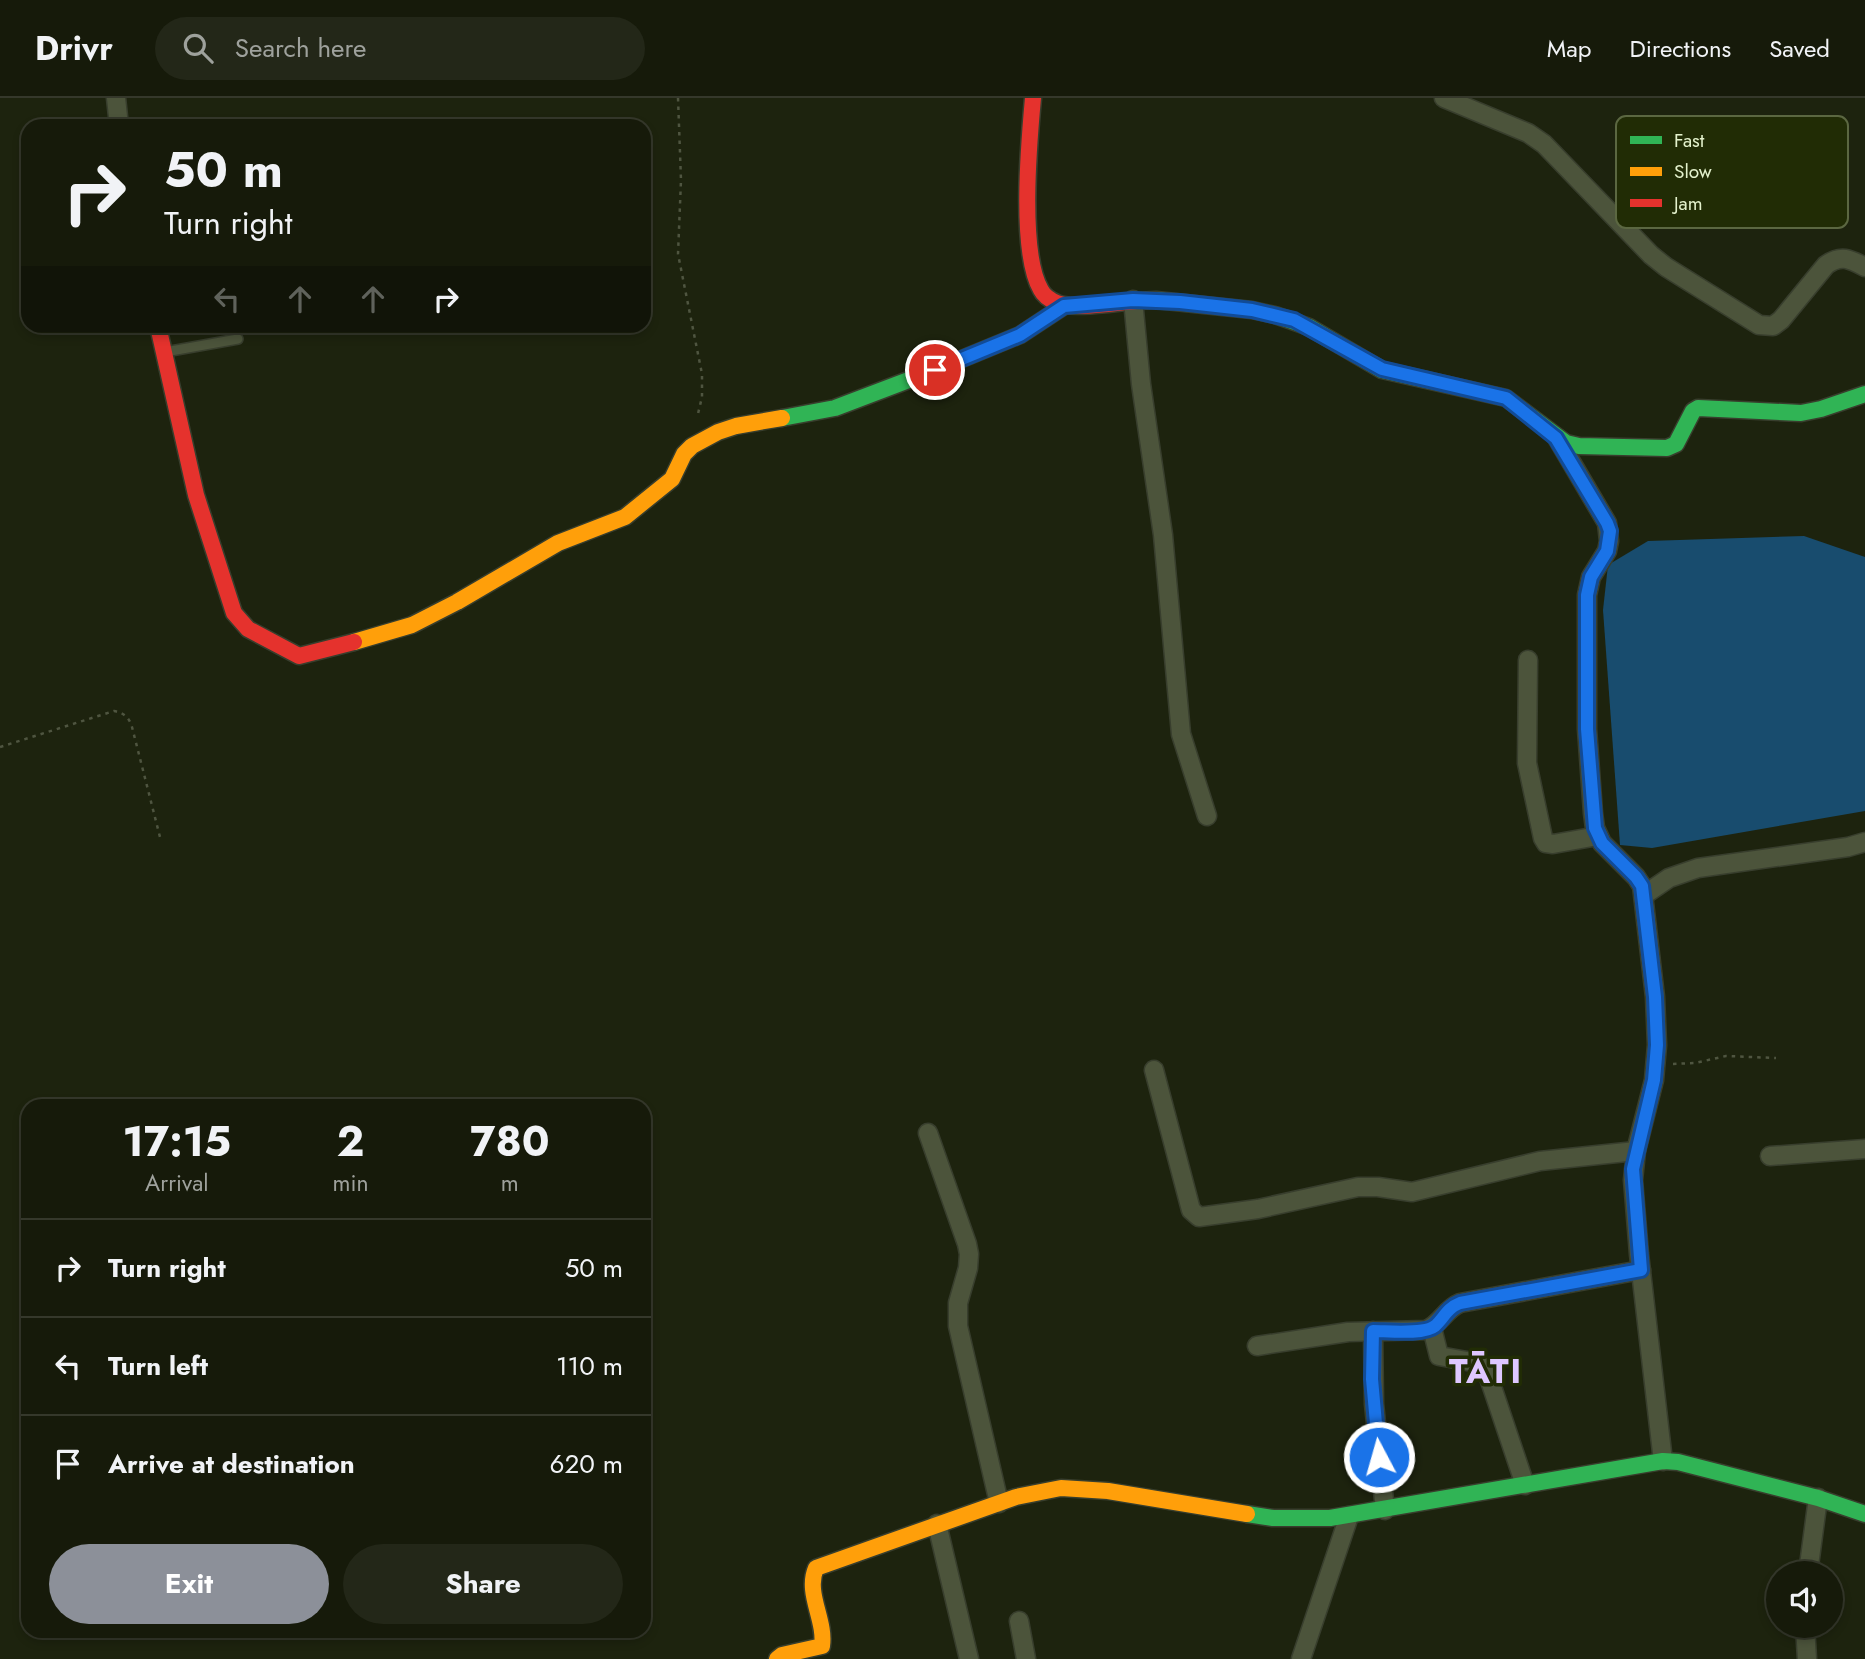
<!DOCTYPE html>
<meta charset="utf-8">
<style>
:root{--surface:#161a0a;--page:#232718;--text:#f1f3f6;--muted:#9ea19c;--line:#35382b;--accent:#8c9099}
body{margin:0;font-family:Jost,sans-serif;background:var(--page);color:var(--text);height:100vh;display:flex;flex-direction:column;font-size:26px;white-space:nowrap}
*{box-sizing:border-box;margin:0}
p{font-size:23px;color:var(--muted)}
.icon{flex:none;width:38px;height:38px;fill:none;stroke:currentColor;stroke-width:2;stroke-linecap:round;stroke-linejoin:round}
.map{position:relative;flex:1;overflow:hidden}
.side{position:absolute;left:21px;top:1001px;width:630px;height:539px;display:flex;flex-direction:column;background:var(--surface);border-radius:21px;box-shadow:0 4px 10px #0003,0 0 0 2px var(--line)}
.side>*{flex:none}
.guide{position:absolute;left:21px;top:21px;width:630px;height:214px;border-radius:21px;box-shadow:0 4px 10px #0003,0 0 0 2px var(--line);background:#161a0a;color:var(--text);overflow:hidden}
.tools{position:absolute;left:1766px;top:1463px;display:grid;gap:14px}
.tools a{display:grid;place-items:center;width:77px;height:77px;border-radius:50%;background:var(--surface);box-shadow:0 4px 10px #0003,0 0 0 2px var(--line);font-size:35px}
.pin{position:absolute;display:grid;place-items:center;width:60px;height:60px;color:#fff;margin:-30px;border:4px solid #fff;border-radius:50%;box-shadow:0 2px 7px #0007}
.me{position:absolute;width:77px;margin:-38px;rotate:354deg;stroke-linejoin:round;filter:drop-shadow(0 0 5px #0008)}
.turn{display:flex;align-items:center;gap:24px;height:147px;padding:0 28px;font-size:32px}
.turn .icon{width:91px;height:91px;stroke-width:2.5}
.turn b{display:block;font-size:49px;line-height:60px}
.lanes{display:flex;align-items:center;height:66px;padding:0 28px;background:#0003;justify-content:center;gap:35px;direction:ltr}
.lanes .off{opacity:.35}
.eta{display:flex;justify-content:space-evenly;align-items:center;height:119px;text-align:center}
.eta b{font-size:42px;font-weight:700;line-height:49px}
.action{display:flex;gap:14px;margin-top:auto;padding:14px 28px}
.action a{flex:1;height:80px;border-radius:42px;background:var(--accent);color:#fff;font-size:28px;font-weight:700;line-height:80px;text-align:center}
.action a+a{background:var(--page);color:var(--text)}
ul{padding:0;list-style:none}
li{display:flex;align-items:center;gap:21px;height:98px;padding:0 28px;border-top:2px solid var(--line)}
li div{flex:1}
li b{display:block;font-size:26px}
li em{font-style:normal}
header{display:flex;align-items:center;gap:42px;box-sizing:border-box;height:98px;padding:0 35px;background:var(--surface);border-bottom:2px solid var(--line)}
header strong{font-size:33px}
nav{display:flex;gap:38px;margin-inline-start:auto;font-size:24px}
.search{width:490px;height:63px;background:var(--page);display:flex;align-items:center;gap:18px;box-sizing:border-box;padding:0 24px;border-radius:38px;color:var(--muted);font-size:26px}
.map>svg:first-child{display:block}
.water{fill:#184c6e}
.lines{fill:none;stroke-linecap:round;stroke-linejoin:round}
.lane-casing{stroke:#383e2d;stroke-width:12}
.street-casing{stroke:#383e2d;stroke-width:21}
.fast-casing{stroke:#383e2d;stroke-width:19}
.slow-casing{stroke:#383e2d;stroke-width:19}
.jam-casing{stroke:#383e2d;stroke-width:19}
.path{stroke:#4f5540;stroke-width:2.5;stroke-dasharray:3.5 5;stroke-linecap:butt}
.lane{stroke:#4c543b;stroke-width:9}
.street{stroke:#4c543b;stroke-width:18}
.fast{stroke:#30b455;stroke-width:16}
.slow{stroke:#ff9f0a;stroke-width:16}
.jam{stroke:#e5322d;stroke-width:16}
.route-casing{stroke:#114b97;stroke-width:18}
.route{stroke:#1a73e8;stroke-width:12}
.labels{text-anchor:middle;stroke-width:7;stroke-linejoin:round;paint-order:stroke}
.district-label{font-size:33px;font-weight:bold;letter-spacing:2px;fill:#dec7ff;stroke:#212c05}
.key{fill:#212c05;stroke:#5b6741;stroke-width:2}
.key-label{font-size:19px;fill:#e3f1cc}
</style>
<header>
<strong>Drivr</strong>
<div class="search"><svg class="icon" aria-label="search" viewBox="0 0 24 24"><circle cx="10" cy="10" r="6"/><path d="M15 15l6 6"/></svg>Search here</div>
<nav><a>Map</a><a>Directions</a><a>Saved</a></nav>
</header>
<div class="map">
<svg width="1865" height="1561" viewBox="0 0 1865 1561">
<rect width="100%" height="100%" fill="#1d230e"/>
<!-- water -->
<path class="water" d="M1804,438L1865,459V713L1652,750L1620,747L1603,512L1608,467L1648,443Z"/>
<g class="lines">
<defs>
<path id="lane" d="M165,254L238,241"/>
<g id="street">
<path d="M116,0L119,28"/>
<path d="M1444,0L1528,35L1544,46L1651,157L1666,169L1759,227L1773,228L1781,222L1826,167C1841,156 1850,161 1865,169"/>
<path d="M1133,202L1141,286L1163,437L1181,636L1207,718"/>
<path d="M1557,340L1607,425L1609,443L1607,453L1591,479L1587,497V631L1593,715L1595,730L1602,745L1636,779L1642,788L1655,899L1657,947L1654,982L1636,1053L1633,1082L1639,1156L1663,1363"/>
<path d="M1528,562L1527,665L1543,740L1546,745L1553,746L1598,738"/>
<path d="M1644,797L1669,780L1698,770L1848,749L1865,744"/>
<path d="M1154,972L1191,1112L1199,1119L1258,1111L1358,1089H1378L1412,1094L1540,1063L1636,1053"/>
<path d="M928,1035L967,1146L969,1156L968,1170L958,1205V1228L999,1405"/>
<path d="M1770,1058L1865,1051"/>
<path d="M1432,1230L1439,1258L1478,1265L1486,1271L1525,1387"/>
<path d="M1373,1233L1374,1306L1385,1412"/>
<path d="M1257,1248L1348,1234L1426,1232C1441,1226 1445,1211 1460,1205L1641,1172"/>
<path d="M937,1426L969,1561"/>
<path d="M1808,1475L1818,1400"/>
<path d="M1019,1523L1026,1561"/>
<path d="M1805,1528L1807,1561"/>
<path d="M1301,1561L1349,1418"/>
</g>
<g id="fast">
<path d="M1137,203L1156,202L1252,212L1275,217L1309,229L1382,272L1506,300L1566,345L1579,348L1667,350L1676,346L1693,313L1698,310L1801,315L1821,311L1865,296"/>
<path d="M782,320L835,310L935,272L1020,237L1064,208"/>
<path d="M1247,1416L1273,1420H1330L1663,1363L1678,1364L1818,1400L1865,1416"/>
</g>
<g id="slow">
<path d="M354,544L412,527L457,504L558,445L625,419L672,381L684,356L692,348L718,334L736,328L782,320"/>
<path d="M777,1561L782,1557L822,1548C826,1522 805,1495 816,1470L1016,1399L1061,1390L1108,1393L1247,1416"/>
</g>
<g id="jam">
<path d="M1033,0C1029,44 1019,155 1041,192C1044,198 1050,202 1057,205C1071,212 1119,204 1137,203"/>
<path d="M158,228L196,397L234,515L248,531L299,558L354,544"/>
</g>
</defs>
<!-- lane casing -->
<use href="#lane" class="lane-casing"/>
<!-- street casing -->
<use href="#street" class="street-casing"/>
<!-- fast casing -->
<use href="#fast" class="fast-casing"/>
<!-- slow casing -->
<use href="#slow" class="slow-casing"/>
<!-- jam casing -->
<use href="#jam" class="jam-casing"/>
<!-- path -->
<g class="path">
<path d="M678,0L681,82L678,156L702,276V299L697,320"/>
<path d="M0,649L114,613C124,615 129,619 132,629L161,743"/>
<path d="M1673,966L1695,965L1726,958L1776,960"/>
</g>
<!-- lane -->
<use href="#lane" class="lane"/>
<!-- street -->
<use href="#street" class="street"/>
<!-- fast -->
<use href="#fast" class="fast"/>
<!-- slow -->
<use href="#slow" class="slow"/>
<!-- jam -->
<use href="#jam" class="jam"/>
</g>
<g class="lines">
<defs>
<path id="route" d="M935,272L1020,237L1064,208L1133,202L1180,204L1252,212L1294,222L1382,271L1506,300L1556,340L1607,425L1610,433L1607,453L1591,479L1587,497V631L1595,730L1602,745L1636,779L1642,788L1655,899L1657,947L1654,982L1633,1071L1641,1172L1460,1205C1447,1210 1444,1220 1435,1228C1424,1237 1387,1233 1373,1233L1372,1281L1379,1359"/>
</defs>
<!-- route casing -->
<use href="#route" class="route-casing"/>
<!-- route -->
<use href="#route" class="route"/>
</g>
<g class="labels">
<!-- district labels -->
<g class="district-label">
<text x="1486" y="1285">TĀTI</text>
</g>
</g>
<!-- legend -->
<rect x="1616" y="18" width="232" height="112" rx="10" class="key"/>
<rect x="1630" y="38" width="32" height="8" fill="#30b455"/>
<rect x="1630" y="69" width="32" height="9" fill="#ff9f0a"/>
<rect x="1630" y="101" width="32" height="8" fill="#e5322d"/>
<g class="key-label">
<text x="1674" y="49">Fast</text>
<text x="1674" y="80">Slow</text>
<text x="1674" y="112">Jam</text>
</g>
</svg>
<div class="tools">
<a><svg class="icon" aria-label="sound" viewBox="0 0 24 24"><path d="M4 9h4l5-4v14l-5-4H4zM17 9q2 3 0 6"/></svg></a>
</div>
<div class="pin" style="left:935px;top:272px;background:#d93025"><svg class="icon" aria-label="arrive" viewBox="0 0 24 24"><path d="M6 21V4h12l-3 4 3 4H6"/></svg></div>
<svg class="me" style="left:1379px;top:1359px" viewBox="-20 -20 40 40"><circle r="17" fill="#1a73e8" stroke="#fff" stroke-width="3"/><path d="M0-11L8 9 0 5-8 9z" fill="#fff"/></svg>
<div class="guide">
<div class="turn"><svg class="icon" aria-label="right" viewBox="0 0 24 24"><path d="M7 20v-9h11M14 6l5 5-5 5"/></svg><div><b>50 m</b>Turn right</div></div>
<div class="lanes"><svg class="icon off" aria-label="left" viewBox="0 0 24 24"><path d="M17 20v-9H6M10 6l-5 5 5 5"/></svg><svg class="icon off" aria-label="ahead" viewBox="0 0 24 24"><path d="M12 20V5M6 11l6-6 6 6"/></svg><svg class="icon off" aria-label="ahead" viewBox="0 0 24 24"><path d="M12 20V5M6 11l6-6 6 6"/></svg><svg class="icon" aria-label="right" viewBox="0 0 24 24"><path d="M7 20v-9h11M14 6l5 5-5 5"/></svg></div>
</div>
<section class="side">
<div class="eta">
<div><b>17:15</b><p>Arrival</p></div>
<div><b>2</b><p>min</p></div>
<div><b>780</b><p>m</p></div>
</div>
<ul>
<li><svg class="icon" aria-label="right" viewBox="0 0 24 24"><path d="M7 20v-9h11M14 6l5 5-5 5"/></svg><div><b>Turn right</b></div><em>50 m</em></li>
<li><svg class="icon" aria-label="left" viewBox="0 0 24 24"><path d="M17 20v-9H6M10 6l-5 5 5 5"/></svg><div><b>Turn left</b></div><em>110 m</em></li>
<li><svg class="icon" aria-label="arrive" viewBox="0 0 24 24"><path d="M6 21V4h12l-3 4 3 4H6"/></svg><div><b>Arrive at destination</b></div><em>620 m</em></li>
</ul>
<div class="action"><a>Exit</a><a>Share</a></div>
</section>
</div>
